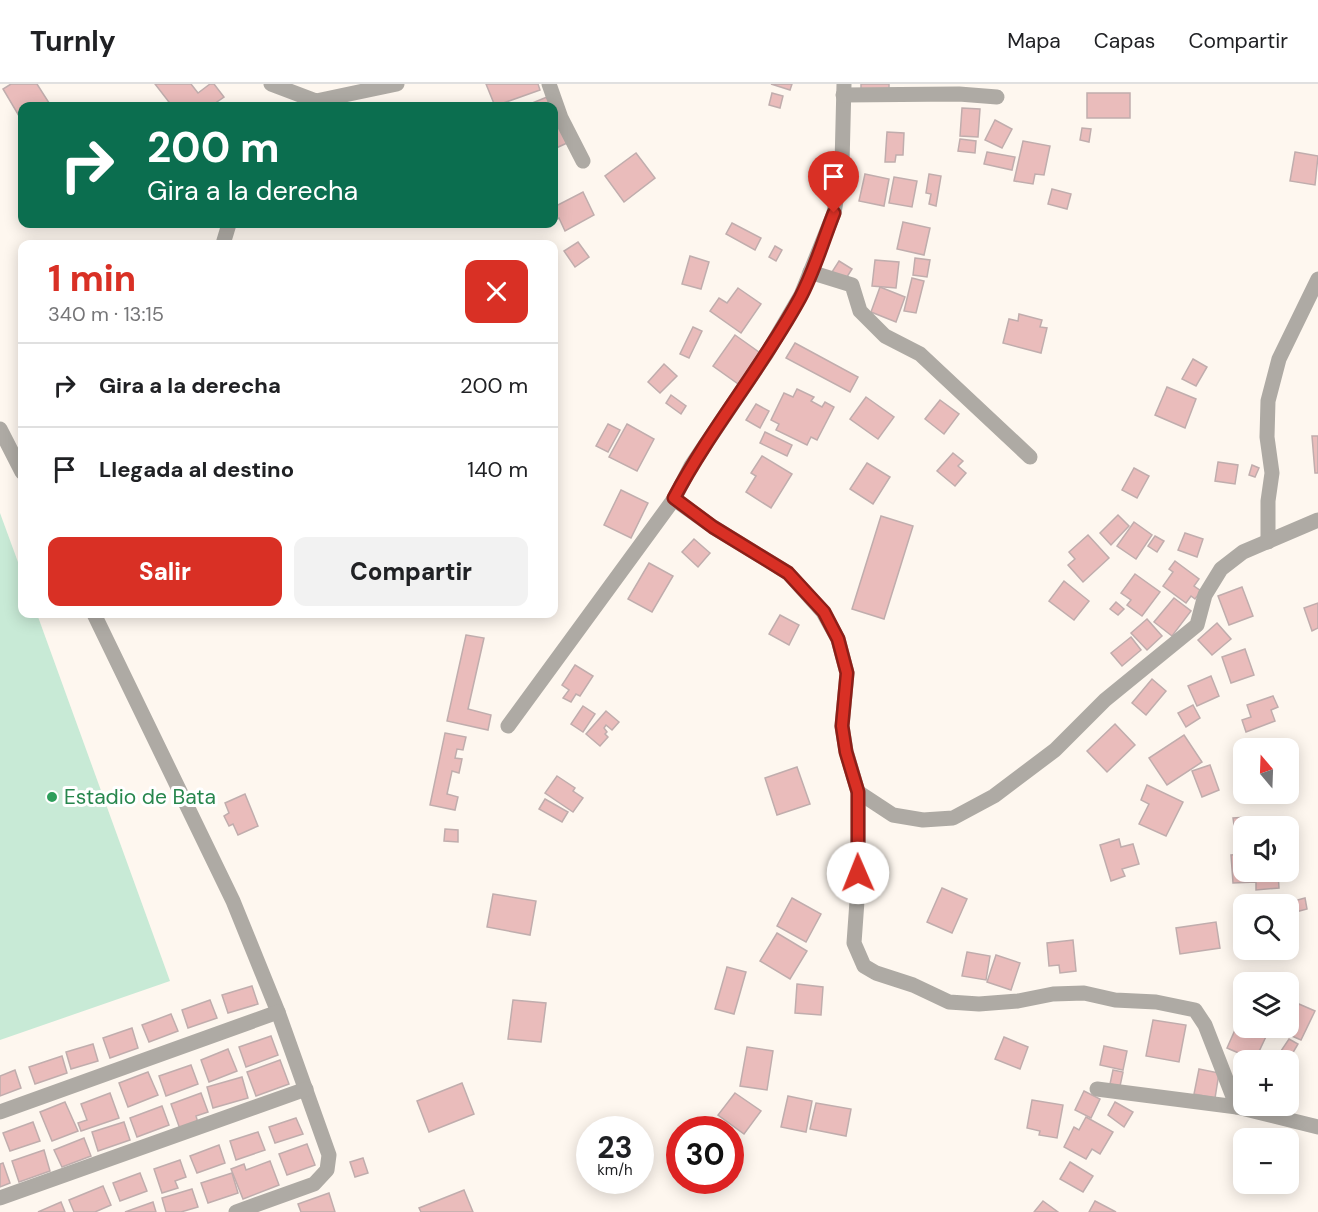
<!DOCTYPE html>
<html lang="es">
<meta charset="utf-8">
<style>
:root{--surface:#fff;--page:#f2f2f2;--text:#202124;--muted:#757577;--line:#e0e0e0;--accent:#d93025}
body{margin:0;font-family:"DM Sans",sans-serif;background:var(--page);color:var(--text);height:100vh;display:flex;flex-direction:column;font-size:22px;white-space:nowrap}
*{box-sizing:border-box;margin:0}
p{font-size:20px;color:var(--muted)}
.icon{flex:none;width:33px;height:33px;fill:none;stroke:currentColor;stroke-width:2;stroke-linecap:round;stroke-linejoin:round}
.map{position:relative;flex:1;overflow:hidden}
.details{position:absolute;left:18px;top:156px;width:540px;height:378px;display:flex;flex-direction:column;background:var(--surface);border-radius:12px;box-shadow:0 3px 15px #0003}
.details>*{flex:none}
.top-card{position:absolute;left:18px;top:18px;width:540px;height:126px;border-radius:12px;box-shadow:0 3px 15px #0003;background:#0b6e4f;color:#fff;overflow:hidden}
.needle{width:39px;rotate:341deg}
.tools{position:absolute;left:1233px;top:654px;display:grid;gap:12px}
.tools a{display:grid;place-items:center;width:66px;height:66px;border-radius:12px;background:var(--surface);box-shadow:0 3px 15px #0003;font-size:30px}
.speed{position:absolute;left:576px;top:1032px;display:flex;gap:12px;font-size:30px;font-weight:700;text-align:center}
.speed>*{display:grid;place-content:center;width:78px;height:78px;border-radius:50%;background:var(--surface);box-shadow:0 3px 15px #0003;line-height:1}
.speed small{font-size:15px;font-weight:400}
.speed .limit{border:9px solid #d22;background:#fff;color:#111}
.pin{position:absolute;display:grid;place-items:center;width:51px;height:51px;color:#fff;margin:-62px -26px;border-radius:50% 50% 50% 0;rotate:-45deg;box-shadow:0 0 6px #0007}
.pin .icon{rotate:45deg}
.me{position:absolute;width:66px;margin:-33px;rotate:359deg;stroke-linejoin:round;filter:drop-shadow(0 0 4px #0008)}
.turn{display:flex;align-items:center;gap:21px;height:126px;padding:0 30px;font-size:27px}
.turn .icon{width:78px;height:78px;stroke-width:2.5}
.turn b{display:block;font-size:42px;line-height:51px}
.round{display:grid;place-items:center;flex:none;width:63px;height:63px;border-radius:12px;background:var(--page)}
.summary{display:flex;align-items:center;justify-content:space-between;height:102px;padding:0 30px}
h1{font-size:36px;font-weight:800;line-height:45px;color:var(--accent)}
.cta{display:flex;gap:12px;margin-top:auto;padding:12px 30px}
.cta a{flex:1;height:69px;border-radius:12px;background:var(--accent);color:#fff;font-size:24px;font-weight:800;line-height:69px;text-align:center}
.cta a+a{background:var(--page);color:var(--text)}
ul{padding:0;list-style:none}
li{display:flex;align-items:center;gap:18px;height:84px;padding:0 30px;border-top:2px solid var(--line)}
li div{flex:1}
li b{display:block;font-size:22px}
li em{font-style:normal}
header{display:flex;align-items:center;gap:36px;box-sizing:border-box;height:84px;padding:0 30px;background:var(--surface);border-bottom:2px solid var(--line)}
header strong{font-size:28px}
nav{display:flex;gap:33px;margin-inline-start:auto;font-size:21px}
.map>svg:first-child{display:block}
.green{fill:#c8ead6}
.building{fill:#eabcbb;stroke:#c0adad;stroke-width:1.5}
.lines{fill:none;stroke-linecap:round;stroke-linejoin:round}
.minor{stroke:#aeaaa4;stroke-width:15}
.route-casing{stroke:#8d1f18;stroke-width:15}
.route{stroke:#d93025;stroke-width:10}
.leisure-dot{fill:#2e9e5b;stroke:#fff;stroke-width:2}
.labels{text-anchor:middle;stroke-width:6;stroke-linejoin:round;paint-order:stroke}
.leisure-label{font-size:21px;fill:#27864d;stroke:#fff;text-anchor:start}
</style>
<header>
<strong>Turnly</strong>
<nav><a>Mapa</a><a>Capas</a><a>Compartir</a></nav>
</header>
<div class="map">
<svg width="1318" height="1128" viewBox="0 0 1318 1128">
<rect width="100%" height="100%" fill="#fef7ef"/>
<!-- green -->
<path class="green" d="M0,429L22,489V530H37L170,897L0,956Z"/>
<!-- building -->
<g class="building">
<path d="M11,0H37L51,22H22V37L3,5Z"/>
<path d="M155,0H191L198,9L210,0H214L224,13L211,22H162L169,18Z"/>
<path d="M486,0H538L540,6L495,22Z"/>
<path d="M771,0H792L790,6Z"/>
<path d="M861,0H889V5L861,6Z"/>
<path d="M772,9L783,12L780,24L769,21Z"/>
<rect x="1087" y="9" width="43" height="25"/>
<path d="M547,13L551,22H525Z"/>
<path d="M962,24L980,25L978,53L960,52Z"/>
<path d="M995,36L1012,45L1002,64L985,56Z"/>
<path d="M560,42L567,59L554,65V44Z"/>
<path d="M1082,44L1091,45L1089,58L1080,56Z"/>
<path d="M887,48L904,49L903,71H896L895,78H885Z"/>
<path d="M960,55L976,57L975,69L958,67Z"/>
<path d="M1023,57L1050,62L1044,91L1035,90L1033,100L1014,97Z"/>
<path d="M987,68L1015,73L1012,86L984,80Z"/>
<path d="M1295,68L1318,72L1315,101L1290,97Z"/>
<path d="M636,69L655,94L624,118L605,92Z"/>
<path d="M865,90L889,95L884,122L859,117Z"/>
<path d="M929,90L941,92L936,122L929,120L931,110L926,109Z"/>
<path d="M894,93L917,97L912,123L889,119Z"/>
<path d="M1052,105L1071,110L1067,125L1048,120Z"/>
<path d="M583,108L594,131L565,147L559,134L554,137V123Z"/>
<path d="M903,138L930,144L924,171L897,165Z"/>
<path d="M732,139L761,154L755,166L726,150Z"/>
<path d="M578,158L589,173L575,183L564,167Z"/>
<path d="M775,162L782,166L776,177L769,173Z"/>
<path d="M690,172L709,178L701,205L682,200Z"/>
<path d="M915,174L930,176L927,193L913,191Z"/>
<path d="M875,176L899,178L896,204L872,202Z"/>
<path d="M839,177L852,185L845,196L832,188Z"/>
<path d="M912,194L924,197L916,229L904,227Z"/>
<path d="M880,203L905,213L896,238L871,228Z"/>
<path d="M738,204L761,220L741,249L710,227L719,214L727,219Z"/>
<path d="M1019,230L1042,236L1040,243L1047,244L1041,269L1003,259L1009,235L1018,237Z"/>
<path d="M693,243L702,247L689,274L680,270Z"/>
<path d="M735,251L763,271L741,302L713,282Z"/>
<path d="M795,259L858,293L850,308L786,274Z"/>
<path d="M1193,275L1207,283L1196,302L1182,295Z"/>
<path d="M664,280L677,292L660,309L648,298Z"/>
<path d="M1167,303L1196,315L1185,344L1155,331Z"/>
<path d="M797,305L814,313L811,317L822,323L825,318L834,323L817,356L811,353L807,361L776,346L779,340L771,336L784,309L793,313Z"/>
<path d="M671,311L686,322L681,330L666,319Z"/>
<path d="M866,313L894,333L878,355L850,335Z"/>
<path d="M940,316L959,330L944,350L925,335Z"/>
<path d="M756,320L769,327L760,344L746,336Z"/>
<path d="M608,340L620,346L608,368L596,362Z"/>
<path d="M627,340L654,355L637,387L609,373Z"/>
<path d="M765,348L792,361L787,372L760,359Z"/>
<path d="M1312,352H1318V389H1315Z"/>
<path d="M953,369L963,377L958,382L966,389L955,402L937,387Z"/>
<path d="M762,372L792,390L771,424L746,408L756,392L751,389Z"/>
<path d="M1218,378L1238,381L1235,400L1215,397Z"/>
<path d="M867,379L890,393L873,420L850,405Z"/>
<path d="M1252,381L1259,384L1255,393L1249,391Z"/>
<path d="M1134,384L1149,392L1137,414L1122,406Z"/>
<path d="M621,406L648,419L631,454L604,441Z"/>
<path d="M1118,431L1129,442L1111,461L1100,449Z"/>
<path d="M881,432L913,442L884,535L852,525Z"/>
<path d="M1134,438L1152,451L1136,475L1117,462Z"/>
<path d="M1185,449L1203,455L1197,473L1178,466Z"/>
<path d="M1088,451L1109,474L1083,498L1068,481L1075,475L1069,468Z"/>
<path d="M1155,452L1164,457L1157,468L1148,462Z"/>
<path d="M694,455L710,469L698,483L682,468Z"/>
<path d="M1175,477L1199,495L1194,502L1201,507L1195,515L1191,512L1186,519L1163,502L1173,488L1169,485Z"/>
<path d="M649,479L673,492L652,528L628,515Z"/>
<path d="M1135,490L1160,508L1142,532L1127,521L1131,516L1121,509Z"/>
<path d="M1064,497L1089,517L1074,536L1049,517Z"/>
<path d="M1242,503L1253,532L1229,541L1218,512Z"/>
<path d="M1174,514L1191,527L1172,552L1154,538Z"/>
<path d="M1116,518L1124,525L1118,531L1110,525Z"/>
<path d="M1318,519V544L1312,547L1304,524Z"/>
<path d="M780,531L799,541L789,561L769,550Z"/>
<path d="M1147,535L1162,552L1147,566L1131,549Z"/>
<path d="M1217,539L1231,555L1212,571L1198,556Z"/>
<path d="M466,551L484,554L468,625L491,631L488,646L447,637Z"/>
<path d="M1131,553L1141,566L1122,582L1111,569Z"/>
<path d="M1245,565L1254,591L1231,599L1222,573Z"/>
<path d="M575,581L593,592L580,612L576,610L571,618L563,614L569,606L562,601Z"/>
<path d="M1211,592L1219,612L1197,622L1188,602Z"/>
<path d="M1152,595L1166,607L1146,631L1132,619Z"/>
<path d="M1273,612L1278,623L1271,626L1275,637L1246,648L1242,636L1251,633L1247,621Z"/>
<path d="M1193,621L1200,634L1186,643L1178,629Z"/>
<path d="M583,622L595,630L583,648L571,640Z"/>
<path d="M606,627L619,638L612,646L606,641L604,644L607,648L605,650L608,653L600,662L586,650Z"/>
<path d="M1115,640L1135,661L1107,688L1087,667Z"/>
<path d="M445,649L466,653L463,666L457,665L455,674L462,675L459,689L452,687L447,710L458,713L455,726L430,721Z"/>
<path d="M1184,651L1202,678L1167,701L1149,674Z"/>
<path d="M1210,681L1219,706L1202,713L1192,687Z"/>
<path d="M797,683L810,720L777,731L765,694Z"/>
<path d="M557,692L575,704L573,707L583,714L573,728L545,709Z"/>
<path d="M1147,701L1183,718L1166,752L1139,740L1149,720L1141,716Z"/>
<path d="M245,710L258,742L238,751L233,740L229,742L224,732L229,729L225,719Z"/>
<path d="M545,715L568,728L562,738L539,725Z"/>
<path d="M1249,733L1250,742H1244V748L1235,749L1233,734Z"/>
<path d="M445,745L458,746V758L444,757Z"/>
<path d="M1119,755L1121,763L1133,760L1139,780L1122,785L1125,792L1111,797L1100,761Z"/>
<path d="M1244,770V788H1278L1279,804L1256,806V798L1233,799L1231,771Z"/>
<path d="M942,804L967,815L952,849L927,838Z"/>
<path d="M493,810L536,817L530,851L487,843Z"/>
<path d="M792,814L821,830L806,858L777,842Z"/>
<path d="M1305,814L1307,825L1292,829L1290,818Z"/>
<rect x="1288" y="836" width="3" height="26"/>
<path d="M1216,838L1220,864L1180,870L1176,844Z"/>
<path d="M777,849L807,867L790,895L760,877Z"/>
<path d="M1073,856L1076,887L1060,889L1059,881L1049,882L1047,859Z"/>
<path d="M967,868L990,872L986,896L962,892Z"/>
<path d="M996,871L1020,879L1011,906L987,898Z"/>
<path d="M727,883L746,888L734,930L715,925Z"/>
<path d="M797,900L823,903L821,931L795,929Z"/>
<path d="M252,902L258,920L228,929L222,911Z"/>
<path d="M210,916L217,934L188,944L182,926Z"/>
<path d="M513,916L546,919L541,958L508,955Z"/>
<path d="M1299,920L1315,927L1301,956L1285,949Z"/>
<path d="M171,930L178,947L149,958L142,941Z"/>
<path d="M1242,930L1244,944H1270L1255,976L1227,964Z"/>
<path d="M1153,936L1186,941L1179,978L1146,972Z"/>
<path d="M132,944L138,964L110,974L103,954Z"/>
<path d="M271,952L278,971L246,983L239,963Z"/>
<path d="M1004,953L1028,963L1020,985L995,975Z"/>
<path d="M1289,955L1298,960L1291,972L1281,967Z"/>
<path d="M93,960L98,977L71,985L66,968Z"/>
<path d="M1104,962L1127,967L1123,986L1100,981Z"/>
<path d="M747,963L773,967L767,1006L740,1002Z"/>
<path d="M228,965L237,987L209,998L201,976Z"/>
<path d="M62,972L67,989L35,1000L29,983Z"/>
<path d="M280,976L289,1000L256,1012L247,988Z"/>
<path d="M191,981L198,1000L166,1012L159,992Z"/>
<path d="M1199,985L1219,989L1215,1014L1194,1010Z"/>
<path d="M15,986L21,1004L0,1012V992Z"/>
<path d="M1113,986L1123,988L1120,1002L1110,1000Z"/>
<path d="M148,988L158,1011L128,1023L119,999Z"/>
<path d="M242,993L248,1014L213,1024L207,1003Z"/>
<path d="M462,999L474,1030L429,1048L417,1017Z"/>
<path d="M1084,1007L1100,1015L1091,1034L1075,1026Z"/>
<path d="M110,1009L119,1034L81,1047L78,1039L87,1036L81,1020Z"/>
<path d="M201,1009L208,1028L196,1032L198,1039L180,1045L171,1020Z"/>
<path d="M735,1009L761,1027L744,1050L718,1031Z"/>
<path d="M788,1012L812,1017L806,1048L781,1043Z"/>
<path d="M1032,1016L1063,1021L1057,1054L1039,1051L1040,1047L1027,1044Z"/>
<path d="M65,1018L78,1047L52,1057L40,1028Z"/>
<path d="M1115,1018L1133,1028L1124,1043L1108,1031Z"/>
<path d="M816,1019L851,1025L846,1052L810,1045Z"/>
<path d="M162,1022L169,1041L137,1053L130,1034Z"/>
<path d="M1086,1033L1113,1048L1100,1070L1092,1065L1086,1075L1064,1063L1074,1043L1079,1046Z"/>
<path d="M296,1034L303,1050L275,1059L269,1043Z"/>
<path d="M33,1038L40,1057L10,1067L3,1049Z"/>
<path d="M124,1038L130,1056L98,1067L92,1048Z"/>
<path d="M258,1048L265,1066L236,1076L230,1057Z"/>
<path d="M84,1054L91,1072L62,1083L54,1066Z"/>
<path d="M307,1060L315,1081L287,1091L279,1070Z"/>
<path d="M219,1061L225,1079L197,1089L190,1072Z"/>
<path d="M44,1066L50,1087L19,1098L12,1077Z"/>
<path d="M363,1074L368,1089L355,1093L350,1078Z"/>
<path d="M180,1076L186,1093L175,1097L178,1104L162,1109L154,1085Z"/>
<path d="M270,1077L279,1101L243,1115L231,1085L244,1080L246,1086Z"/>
<path d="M1070,1078L1093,1092L1083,1108L1060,1095Z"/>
<path d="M3,1079L10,1099L0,1103V1080Z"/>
<path d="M140,1089L147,1107L120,1117L113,1099Z"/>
<path d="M232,1089L238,1109L208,1119L201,1099Z"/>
<path d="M103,1102L111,1121L95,1128H74L69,1116Z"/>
<path d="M192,1105L198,1123L181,1128H166L162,1114Z"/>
<path d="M464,1106L473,1128H421L419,1124Z"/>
<path d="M329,1109L335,1128H301L298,1120Z"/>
<path d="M1043,1117L1058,1128H1034Z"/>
<path d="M1095,1117L1116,1128H1089Z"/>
<path d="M61,1118L65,1128H38Z"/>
<path d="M153,1118L156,1128H125Z"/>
</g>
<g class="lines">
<!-- minor -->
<g class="minor">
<path d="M271,0L316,17L397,0"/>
<path d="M549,0L561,34L583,77"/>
<path d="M844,0L842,80L834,129L801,211L767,269L691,382L674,415L713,443L788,489L823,528L838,555L847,589L842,642L846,667L858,708V803L854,859L864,882L876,889L913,901L949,918L979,920L1018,917L1053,910L1084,909L1115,916L1156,918L1195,926L1205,941L1237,1023L1318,1043"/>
<path d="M843,11L959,10L997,13"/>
<path d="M223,160L229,140"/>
<path d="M810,188L852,201L860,227L885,252L920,270L1030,373"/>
<path d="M0,345L22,388"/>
<path d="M1268,458V417L1272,389L1267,353L1268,317L1279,275L1318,195"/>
<path d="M94,530L233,817L278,928L329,1071L327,1086L314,1100L236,1128"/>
<path d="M508,642L674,415"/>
<path d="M858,708L893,731L923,736L953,734L994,712L1055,666L1105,616L1197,541L1205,511L1221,485L1243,468L1318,436"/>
<path d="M1097,1005L1237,1023"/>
<path d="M0,1028L278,928"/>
<path d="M0,1114L306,1005"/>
</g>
</g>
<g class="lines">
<defs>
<path id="route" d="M834,129C823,157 814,188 800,214C762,284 711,344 674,414L713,443L788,489L824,528L838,555L847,589L842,642L846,668L858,708V789"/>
</defs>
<!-- route casing -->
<use href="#route" class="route-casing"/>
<!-- route -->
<use href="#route" class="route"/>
</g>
<!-- markers -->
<circle class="leisure-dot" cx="52" cy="713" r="6"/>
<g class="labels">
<!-- leisure labels -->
<g class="leisure-label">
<text x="64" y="720">Estadio de Bata</text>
</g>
</g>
</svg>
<div class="tools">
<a><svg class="needle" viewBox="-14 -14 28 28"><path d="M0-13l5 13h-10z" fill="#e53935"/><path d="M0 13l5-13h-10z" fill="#757577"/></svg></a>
<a><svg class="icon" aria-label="sound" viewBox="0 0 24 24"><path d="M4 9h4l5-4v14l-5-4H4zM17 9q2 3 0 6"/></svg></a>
<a><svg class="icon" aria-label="search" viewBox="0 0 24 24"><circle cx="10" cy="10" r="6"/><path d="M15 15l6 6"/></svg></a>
<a><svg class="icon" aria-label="layers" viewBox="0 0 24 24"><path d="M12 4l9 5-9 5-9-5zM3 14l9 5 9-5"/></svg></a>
<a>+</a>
<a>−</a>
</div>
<div class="speed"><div>23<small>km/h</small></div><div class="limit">30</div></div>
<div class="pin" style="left:834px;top:129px;background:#d93025"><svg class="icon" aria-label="arrive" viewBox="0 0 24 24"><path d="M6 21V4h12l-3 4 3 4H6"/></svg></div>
<svg class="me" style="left:858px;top:789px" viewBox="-20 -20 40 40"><circle r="19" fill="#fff"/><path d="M0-13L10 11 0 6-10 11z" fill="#d93025"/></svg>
<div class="top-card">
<div class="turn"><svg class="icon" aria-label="right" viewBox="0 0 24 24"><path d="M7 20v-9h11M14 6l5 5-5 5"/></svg><div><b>200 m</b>Gira a la derecha</div></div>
</div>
<section class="details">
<div class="summary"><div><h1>1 min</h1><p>340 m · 13:15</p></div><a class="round" style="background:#d93025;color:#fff"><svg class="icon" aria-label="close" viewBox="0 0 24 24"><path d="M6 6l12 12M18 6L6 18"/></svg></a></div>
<ul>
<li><svg class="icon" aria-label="right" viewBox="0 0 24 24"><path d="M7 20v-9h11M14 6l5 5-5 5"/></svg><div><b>Gira a la derecha</b></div><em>200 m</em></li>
<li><svg class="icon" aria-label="arrive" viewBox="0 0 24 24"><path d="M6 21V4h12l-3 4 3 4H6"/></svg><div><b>Llegada al destino</b></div><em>140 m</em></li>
</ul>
<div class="cta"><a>Salir</a><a>Compartir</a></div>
</section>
</div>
